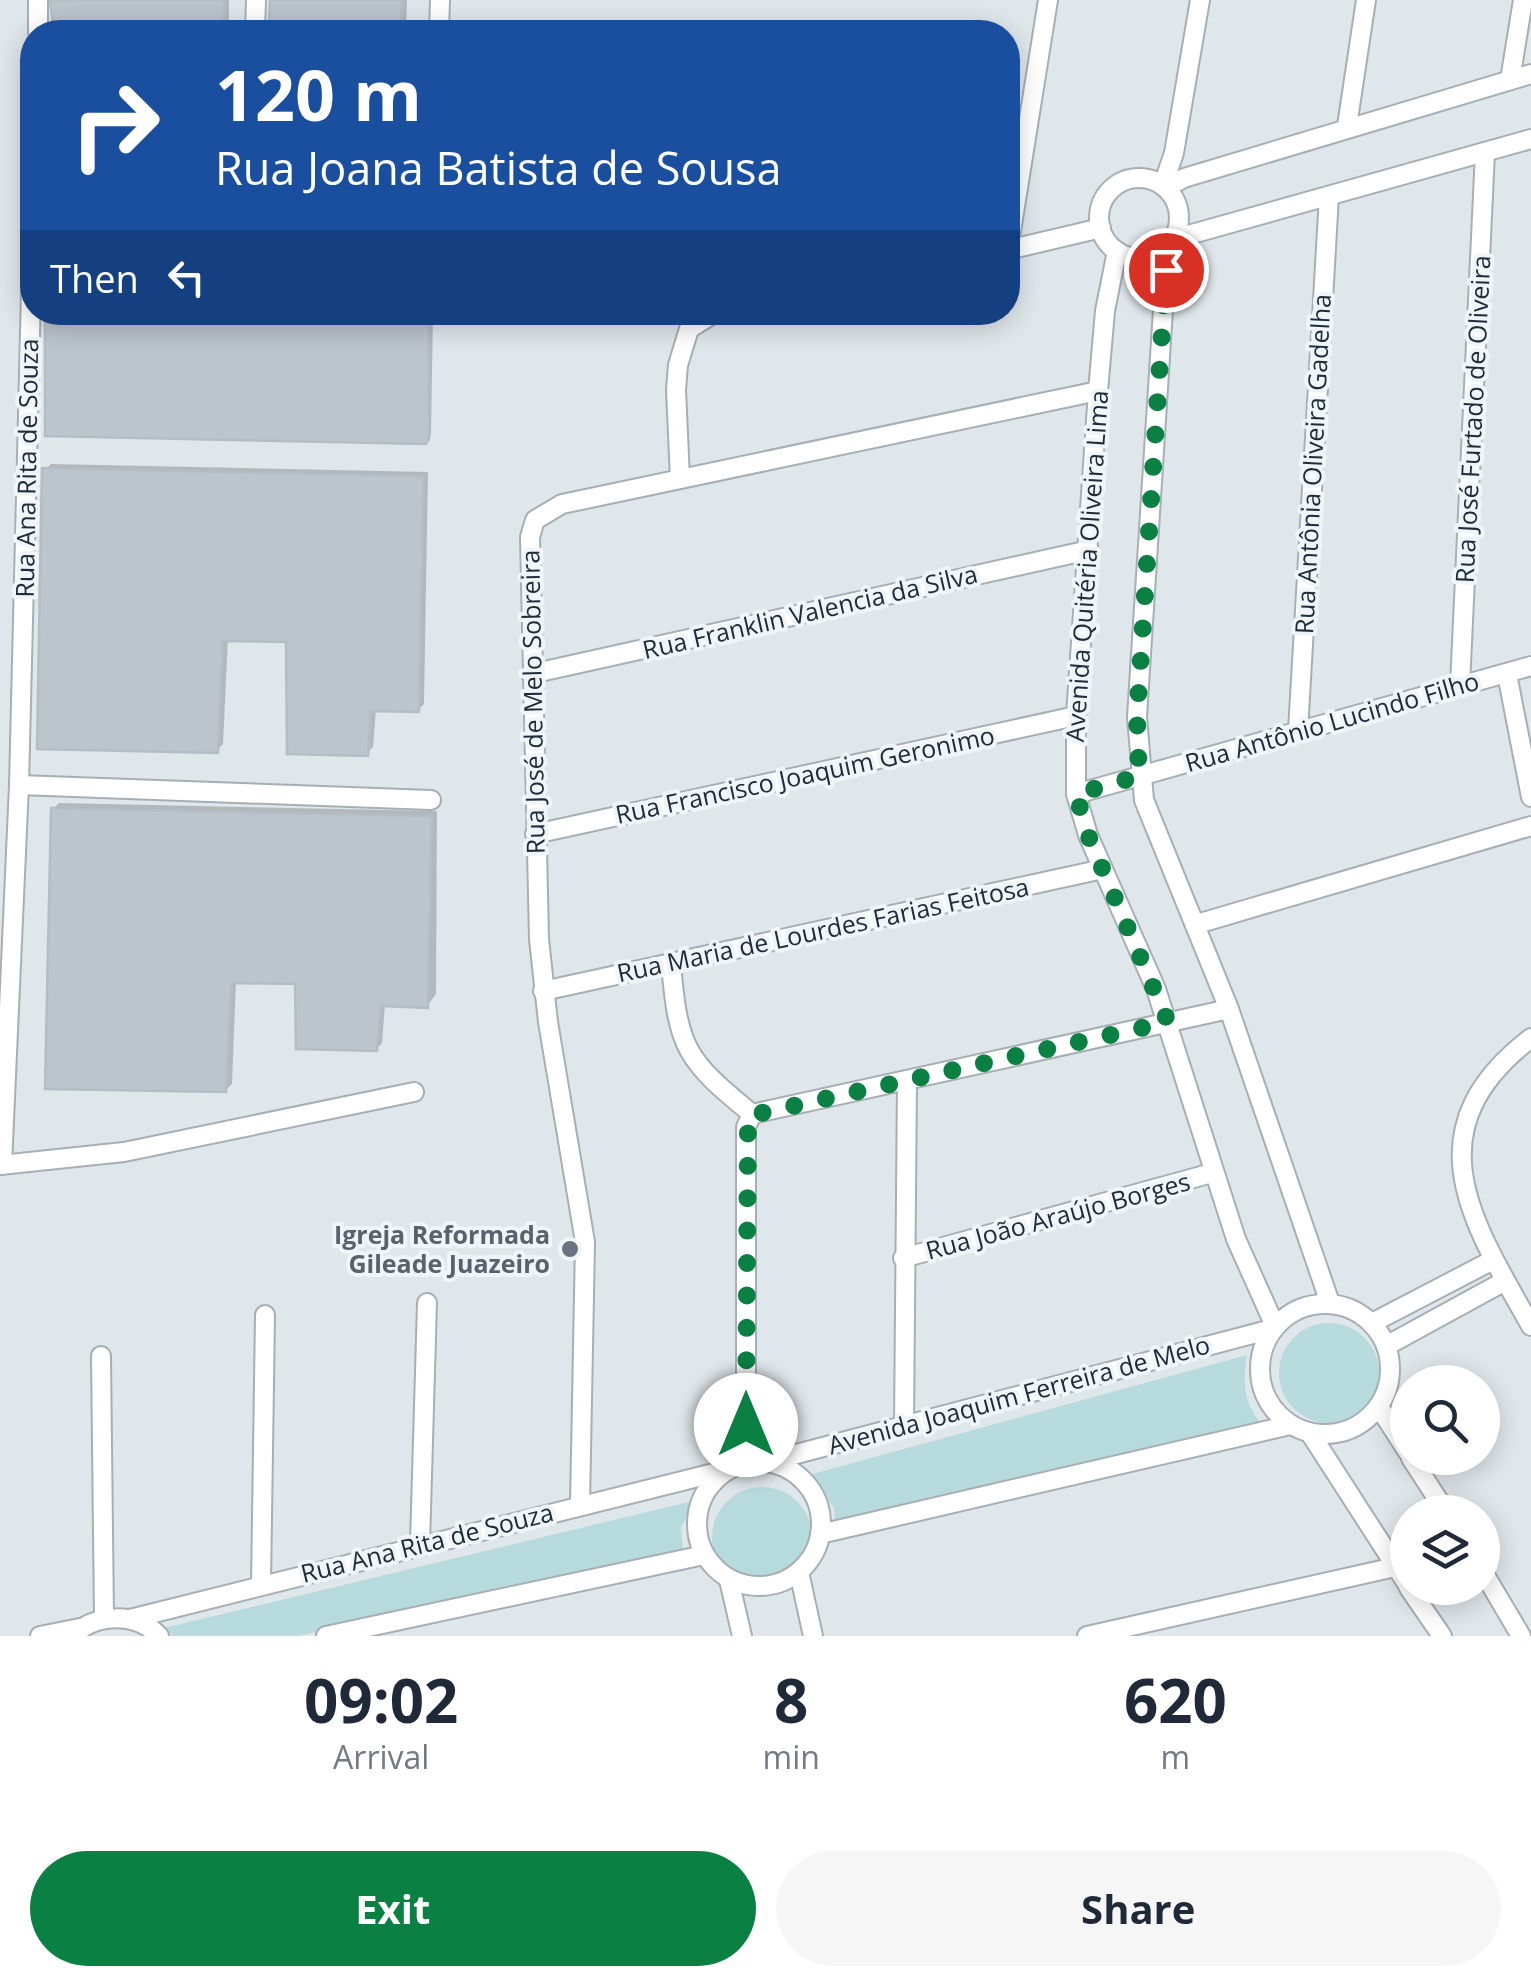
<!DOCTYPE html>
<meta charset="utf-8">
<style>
:root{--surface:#fff;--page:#f6f6f7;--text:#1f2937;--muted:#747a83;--accent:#0b8043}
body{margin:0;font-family:"Open Sans",sans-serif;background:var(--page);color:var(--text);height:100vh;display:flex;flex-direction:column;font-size:38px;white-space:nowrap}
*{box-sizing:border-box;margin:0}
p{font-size:32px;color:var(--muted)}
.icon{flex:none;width:55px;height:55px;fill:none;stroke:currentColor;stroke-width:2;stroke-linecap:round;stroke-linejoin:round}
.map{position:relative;height:1636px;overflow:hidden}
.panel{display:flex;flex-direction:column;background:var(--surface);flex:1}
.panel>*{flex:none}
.guide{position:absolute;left:20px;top:20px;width:1000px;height:305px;border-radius:40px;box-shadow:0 5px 25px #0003;background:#1a4fa0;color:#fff;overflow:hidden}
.fabs{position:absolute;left:1390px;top:1365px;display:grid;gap:20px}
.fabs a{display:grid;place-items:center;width:110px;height:110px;border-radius:50%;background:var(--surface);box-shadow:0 5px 25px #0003;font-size:50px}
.pin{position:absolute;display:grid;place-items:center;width:85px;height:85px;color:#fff;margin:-42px;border:5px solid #fff;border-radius:50%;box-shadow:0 2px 10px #0007}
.me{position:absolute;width:110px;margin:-55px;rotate:0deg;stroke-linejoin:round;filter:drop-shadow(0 0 8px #0008)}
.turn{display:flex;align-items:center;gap:35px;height:210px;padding:0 30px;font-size:45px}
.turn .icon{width:130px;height:130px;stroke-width:2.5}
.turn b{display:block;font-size:70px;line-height:85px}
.then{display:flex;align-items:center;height:95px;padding:0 30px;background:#0003;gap:20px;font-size:38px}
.eta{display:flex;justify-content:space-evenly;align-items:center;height:170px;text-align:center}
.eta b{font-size:60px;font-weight:700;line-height:70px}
.action{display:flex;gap:20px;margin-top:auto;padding:20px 30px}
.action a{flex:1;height:115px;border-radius:60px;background:var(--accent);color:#fff;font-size:40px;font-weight:700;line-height:115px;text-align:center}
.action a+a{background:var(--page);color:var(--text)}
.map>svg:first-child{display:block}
.green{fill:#b7dadd}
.shadow{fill:#0003}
.building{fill:#bcc5cc;stroke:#b2bdc5;stroke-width:2.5}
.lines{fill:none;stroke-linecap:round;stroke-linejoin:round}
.minor-casing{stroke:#a6afb6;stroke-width:22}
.minor{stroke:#fff;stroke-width:18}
.route{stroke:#0b8043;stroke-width:18;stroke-dasharray:0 32.4}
.worship-dot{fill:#6b7280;stroke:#f0f5f8;stroke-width:4}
.labels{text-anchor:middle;stroke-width:8;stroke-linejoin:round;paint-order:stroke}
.street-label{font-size:25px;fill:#202c3c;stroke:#f0f5f8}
.worship-label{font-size:25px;font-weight:bold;fill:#5b616d;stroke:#f0f5f8;text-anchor:end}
</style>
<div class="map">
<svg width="1531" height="1636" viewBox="0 0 1531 1636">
<rect width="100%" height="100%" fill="#e0e7eb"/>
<!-- green -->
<g class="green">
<circle cx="1329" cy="1373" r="50"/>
<path d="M1247,1355C1242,1387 1244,1404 1265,1429L835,1525L834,1508L809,1475Z"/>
<circle cx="762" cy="1537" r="50"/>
<path d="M697,1500L681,1527L683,1552L298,1636H172L164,1628Z"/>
</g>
<!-- shadow -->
<g class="shadow">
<path d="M53,0H229V19L223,25L185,27L184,32H145V26Z"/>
<path d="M272,0H407L406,32H271Z"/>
<path d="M50,312H433L431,435L425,441Z"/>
<path d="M51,464L428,472L424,704L418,710L376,709L373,747L367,753L288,640L228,638L223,744L217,750L39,746L45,470Z"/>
<path d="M59,803L437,811L436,994L427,1006L385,1004L382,1043L376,1049L297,982L236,981L232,1084L225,1090L53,809Z"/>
</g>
<!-- building -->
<g class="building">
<path d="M50,0H224V28L53,26Z"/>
<path d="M270,0H402L401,27H275L269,24Z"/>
<path d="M45,312H429V439L426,444L45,436Z"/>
<path d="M42,468L424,476L419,712L371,711L368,756L287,754L286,642L223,641L218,753L37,749Z"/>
<path d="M51,808L432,816L428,1008L381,1006L377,1051L296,1049L295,984L232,983L226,1092L45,1089Z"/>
</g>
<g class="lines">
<defs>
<g id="minor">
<path d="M38,32V0"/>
<path d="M255,32L256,0"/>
<path d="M439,32L440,0"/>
<path d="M1510,80L1523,0"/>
<path d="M1347,126L1366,0"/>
<circle cx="1139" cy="218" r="40"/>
<path d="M1163,185L1174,153L1200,0"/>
<path d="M1166,188L1184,178L1531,74"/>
<path d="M1174,239L1531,139"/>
<path d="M1167,247L1137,717L1144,800L1229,1009L1330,1303"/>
<path d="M1008,250L1048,0"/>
<path d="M1008,250L1101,228"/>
<path d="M1117,251L1105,311L1098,391L1076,716V794L1088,835L1156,989L1236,1239L1275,1326"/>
<path d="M680,479L676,390L678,365L689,329L716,312"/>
<path d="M531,674L1089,550"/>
<path d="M1507,674L1531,797"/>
<path d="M1460,685L1485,152"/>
<path d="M1298,731L1329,196"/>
<path d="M19,785L431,800"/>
<path d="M1076,794L1531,666"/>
<path d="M535,834L1076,716"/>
<path d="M1197,924L1531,826"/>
<path d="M671,963C678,1049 686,1060 752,1114"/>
<path d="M543,991L1103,869"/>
<path d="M1531,1038C1411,1130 1471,1220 1531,1326"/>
<path d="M752,1114L1229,1009"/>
<path d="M0,1165L124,1152L414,1092"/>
<path d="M2,1165L19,785L32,251"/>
<path d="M903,1258L1212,1173"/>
<circle cx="1325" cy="1369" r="65"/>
<path d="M1372,1323L1493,1260"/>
<path d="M1386,1346L1505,1281"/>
<path d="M101,1356L104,1618"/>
<path d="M1379,1407L1408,1452"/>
<path d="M904,1425L907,1080"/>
<path d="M1310,1433L1408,1585"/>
<path d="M1411,1458L1446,1512"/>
<circle cx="759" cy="1524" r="62"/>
<path d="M746,1462V1127L752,1114"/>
<path d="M766,1462L1272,1329"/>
<path d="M580,1505L585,1242L548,1022L539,939L530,537L535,520L562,504L1098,391"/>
<path d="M820,1534L1290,1425"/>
<path d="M420,1544L427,1303"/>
<path d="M1482,1570L1521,1636"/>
<path d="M799,1572L813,1636"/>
<path d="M729,1580L742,1636"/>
<path d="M261,1585L265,1315"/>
<path d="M1409,1588L1442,1636"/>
<path d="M130,1619L726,1470"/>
<path d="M40,1636L80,1628"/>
<path d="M72,1636C96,1613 136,1612 159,1636"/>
<path d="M326,1636L704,1555"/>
<path d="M1087,1636L1395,1567"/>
</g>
</defs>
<!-- minor casing -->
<use href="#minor" class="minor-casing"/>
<!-- minor -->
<use href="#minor" class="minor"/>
</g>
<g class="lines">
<!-- route -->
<path class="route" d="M746,1425L748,1116L1168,1022L1088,835L1076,794L1139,776L1137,717L1166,270"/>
</g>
<!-- markers -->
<circle class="worship-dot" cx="570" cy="1249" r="10"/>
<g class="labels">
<!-- street labels -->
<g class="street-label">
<text transform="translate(1473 419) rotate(-87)" y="9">Rua José Furtado de Oliveira</text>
<text transform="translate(1313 464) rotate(-87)" y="9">Rua Antônia Oliveira Gadelha</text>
<text transform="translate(27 468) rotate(-89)" y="9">Rua Ana Rita de Souza</text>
<text transform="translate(1087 566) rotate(-86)" y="9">Avenida Quitéria Oliveira Lima</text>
<text transform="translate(810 612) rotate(-13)" y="9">Rua Franklin Valencia da Silva</text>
<text transform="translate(533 702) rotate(-91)" y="9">Rua José de Melo Sobreira</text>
<text transform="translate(1332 722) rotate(-16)" y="9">Rua Antônio Lucindo Filho</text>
<text transform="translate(805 775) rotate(-12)" y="9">Rua Francisco Joaquim Geronimo</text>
<text transform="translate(823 930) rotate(-12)" y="9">Rua Maria de Lourdes Farias Feitosa</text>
<text transform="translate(1058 1216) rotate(-15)" y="9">Rua João Araújo Borges</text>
<text transform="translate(1019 1395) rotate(-15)" y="9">Avenida Joaquim Ferreira de Melo</text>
<text transform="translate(427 1543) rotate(-14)" y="9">Rua Ana Rita de Souza</text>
</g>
<!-- worship labels -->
<g class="worship-label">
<text x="550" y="1244">Igreja Reformada<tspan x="550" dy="29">Gileade Juazeiro</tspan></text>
</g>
</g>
</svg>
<div class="fabs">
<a><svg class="icon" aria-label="search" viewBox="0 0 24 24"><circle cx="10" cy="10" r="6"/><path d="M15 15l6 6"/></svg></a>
<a><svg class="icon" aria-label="layers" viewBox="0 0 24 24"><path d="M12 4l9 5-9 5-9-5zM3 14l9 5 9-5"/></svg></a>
</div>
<div class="pin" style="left:1166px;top:270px;background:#d93025"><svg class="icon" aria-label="arrive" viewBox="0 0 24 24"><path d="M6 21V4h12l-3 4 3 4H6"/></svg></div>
<svg class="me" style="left:746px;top:1425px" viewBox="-20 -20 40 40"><circle r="19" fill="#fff"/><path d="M0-13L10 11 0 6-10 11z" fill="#0b8043"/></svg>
<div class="guide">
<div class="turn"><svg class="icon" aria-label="right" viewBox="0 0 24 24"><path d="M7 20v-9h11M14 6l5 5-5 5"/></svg><div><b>120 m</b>Rua Joana Batista de Sousa</div></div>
<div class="then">Then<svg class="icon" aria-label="left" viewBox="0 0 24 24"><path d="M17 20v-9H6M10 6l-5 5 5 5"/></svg></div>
</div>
</div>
<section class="panel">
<div class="eta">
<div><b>09:02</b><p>Arrival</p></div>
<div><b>8</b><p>min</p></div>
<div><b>620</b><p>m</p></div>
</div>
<div class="action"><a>Exit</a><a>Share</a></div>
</section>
